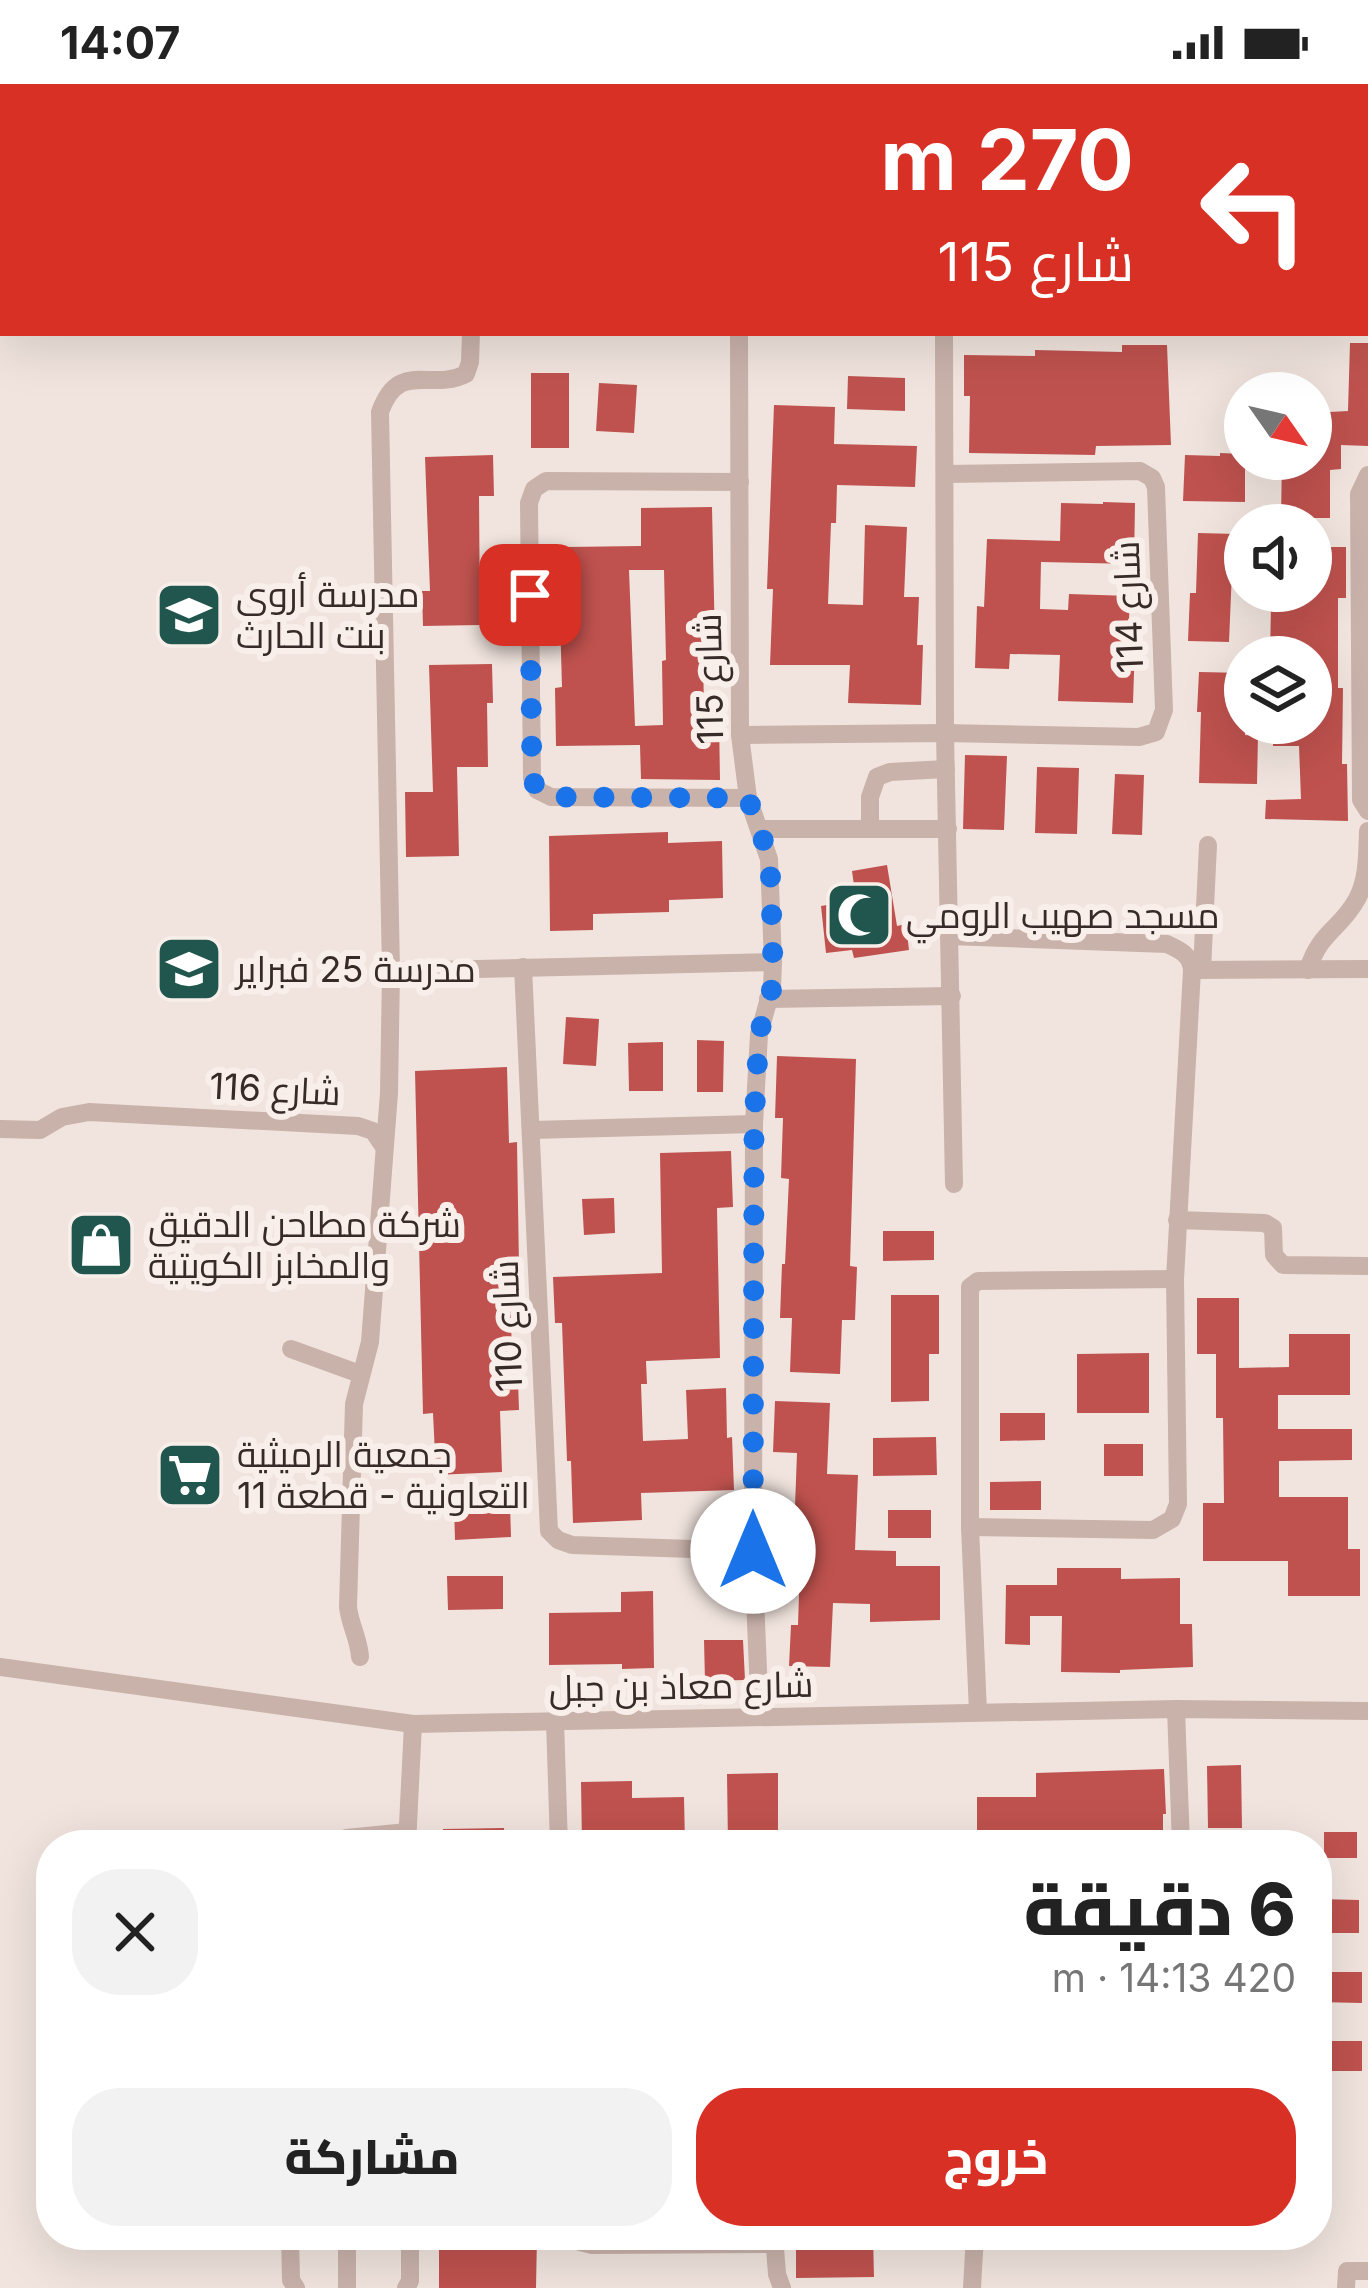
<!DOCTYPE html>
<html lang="ar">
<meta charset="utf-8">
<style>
:root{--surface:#fff;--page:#f2f2f2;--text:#222;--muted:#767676;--accent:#d93025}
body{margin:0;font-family:Inter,Cairo,sans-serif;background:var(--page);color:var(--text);direction:rtl;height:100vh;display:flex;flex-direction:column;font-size:45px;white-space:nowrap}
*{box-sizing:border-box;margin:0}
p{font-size:39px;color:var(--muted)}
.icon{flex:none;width:66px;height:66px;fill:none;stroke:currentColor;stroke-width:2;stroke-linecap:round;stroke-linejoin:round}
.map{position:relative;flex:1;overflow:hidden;direction:ltr}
.panel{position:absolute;left:36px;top:1746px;width:1296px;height:420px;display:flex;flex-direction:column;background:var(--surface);border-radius:48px;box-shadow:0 12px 48px #0002;direction:rtl}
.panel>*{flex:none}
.guide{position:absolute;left:0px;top:0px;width:1368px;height:252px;box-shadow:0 12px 48px #0002;direction:rtl;background:#d93025;color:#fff;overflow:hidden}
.needle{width:78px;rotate:124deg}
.fabs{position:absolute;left:1224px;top:288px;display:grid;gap:24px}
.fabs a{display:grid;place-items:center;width:108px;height:108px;border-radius:50%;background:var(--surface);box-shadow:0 12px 48px #0002;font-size:60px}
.pin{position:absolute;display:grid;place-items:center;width:102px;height:102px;color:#fff;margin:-51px;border-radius:24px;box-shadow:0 6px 18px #0006}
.me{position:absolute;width:132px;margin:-66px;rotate:0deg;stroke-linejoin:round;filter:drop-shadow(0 0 9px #0008)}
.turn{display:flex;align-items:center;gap:42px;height:252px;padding:0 36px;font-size:54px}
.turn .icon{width:156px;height:156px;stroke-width:2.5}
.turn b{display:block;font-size:84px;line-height:102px}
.round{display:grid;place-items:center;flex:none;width:126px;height:126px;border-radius:48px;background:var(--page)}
.overview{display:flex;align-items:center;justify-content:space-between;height:204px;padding:0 36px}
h1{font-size:72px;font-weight:800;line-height:90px}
.action{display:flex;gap:24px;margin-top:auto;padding:24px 36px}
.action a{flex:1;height:138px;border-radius:48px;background:var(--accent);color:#fff;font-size:48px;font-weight:800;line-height:138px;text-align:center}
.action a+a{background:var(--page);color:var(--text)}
.status{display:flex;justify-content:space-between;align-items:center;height:84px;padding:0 60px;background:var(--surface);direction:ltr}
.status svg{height:33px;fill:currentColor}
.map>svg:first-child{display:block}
.building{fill:#bf524e;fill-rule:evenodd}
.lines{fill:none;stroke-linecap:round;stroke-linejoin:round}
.minor{stroke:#c9b2aa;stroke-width:18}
.route{stroke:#1a73e8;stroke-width:21;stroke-dasharray:0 37.8}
.labels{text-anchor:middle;stroke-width:12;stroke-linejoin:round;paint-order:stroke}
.poi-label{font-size:36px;fill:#372b29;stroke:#f9efea;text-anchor:start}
.street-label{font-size:36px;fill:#372b29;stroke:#f9efea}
</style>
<div class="status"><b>14:07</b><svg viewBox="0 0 49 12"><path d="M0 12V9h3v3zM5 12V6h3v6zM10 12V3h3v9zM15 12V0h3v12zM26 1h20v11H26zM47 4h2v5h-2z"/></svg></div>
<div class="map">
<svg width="1368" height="2204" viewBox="0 0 1368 2204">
<rect width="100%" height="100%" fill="#f1e4de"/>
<!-- building -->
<g class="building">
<path d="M1350,259H1368V362L1341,361V385L1330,386V434H1281L1282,375H1312L1311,329L1348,327Z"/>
<path d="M1122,261H1167L1171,361L1096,362L1095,371L969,369L970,312H964V271L1035,272V266L1122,268Z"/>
<rect x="531" y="289" width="38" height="75"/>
<path d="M848,292L905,294V327L847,325Z"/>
<path d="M599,299L637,301L634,349L596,347Z"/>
<path d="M774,321L835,323L834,360L917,362L915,403L837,401L836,439H831L828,520L863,521L865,441L907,443L904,513H919L917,561H923L921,621L848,619L850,581H770L773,505H767Z"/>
<path d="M1220,369L1245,370V418L1183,417L1185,371L1220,372Z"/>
<path d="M493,371L494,412H479L480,541L423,542L422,507H430L425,373Z"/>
<path d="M1103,418L1135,419L1134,480L1041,478L1040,525L1068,526L1069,510L1130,512L1128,558L1135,559L1133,619L1058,617L1060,571L1010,570L1009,585L975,584L977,522L984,523L987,455L1060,457L1061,419L1103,420Z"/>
<path d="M712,423L715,559H703L704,635H719L720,696L641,695L640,661L556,662L555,604L562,603L560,533H567L566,463L641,462V424ZM629,486H664L666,576L662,577L663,641L635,642Z"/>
<path d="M1198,449L1237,450L1236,487H1232L1229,558L1188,557L1190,509H1196Z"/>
<path d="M1311,463H1346V514H1338V604H1343L1342,680H1347L1348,737L1265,735L1266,716L1301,715L1299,662H1273V639H1311V573H1270L1271,521V507H1311Z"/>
<path d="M492,580L493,619H487L488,683H457L459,772L406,773L405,708H433L429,581Z"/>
<path d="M1199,588L1245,589V651L1258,652L1257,700L1199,699L1201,628H1197Z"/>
<path d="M965,671L1007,672L1004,746L963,745Z"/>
<path d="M1037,683L1079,684L1077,750L1035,749Z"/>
<path d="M1115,690L1144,691L1142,751L1112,750Z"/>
<path d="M668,748V759L722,757L723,814L669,816V828L593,830V846L550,847L549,752Z"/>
<path d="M887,781L897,842L906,840L909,866L854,874L852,866L826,869L821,822L856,816L852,787Z"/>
<path d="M566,933L599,935L596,982L563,980Z"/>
<path d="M697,956L724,957L723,1008H697Z"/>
<path d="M663,958V1007H629L628,959Z"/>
<path d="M777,972L856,975L850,1182L857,1183L855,1236H842L840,1290L790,1288L792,1234H780L782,1180H785L789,1095L781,1094L783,1034H775Z"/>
<path d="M507,983L509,1059L517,1058L519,1183H509L512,1267H517L519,1326L500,1327L502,1388L436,1391L433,1329L423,1330L415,987Z"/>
<path d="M731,1067L733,1123L717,1124L720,1274L646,1277L647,1300H641L643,1357L688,1355L686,1306L726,1304L727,1354L732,1353L734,1406L641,1409L642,1436L573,1439L571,1377H567L562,1239H555L553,1193L662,1189L660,1069Z"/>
<path d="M614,1114L615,1149L584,1151L582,1115Z"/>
<path d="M883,1147H934V1176L883,1177Z"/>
<path d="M891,1211H939V1270H929V1317L891,1318Z"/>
<path d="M1197,1214H1239V1284L1289,1283V1250H1350V1311H1278V1345H1352V1376L1279,1377V1413H1348V1465H1360V1512H1288V1477H1203V1419H1224L1223,1334H1216V1270H1197Z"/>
<path d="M1149,1269V1329H1077V1270Z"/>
<path d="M775,1317L830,1319L827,1390L858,1391L855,1466L896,1467V1482H940V1536L870,1538V1520L833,1519L830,1583L789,1582L791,1541H798L801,1449H794L797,1369L773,1368Z"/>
<path d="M1000,1329H1045V1356L1000,1357Z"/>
<path d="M936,1353L937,1391L873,1392V1354Z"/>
<rect x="1104" y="1360" width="39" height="32"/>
<path d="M1041,1397V1426H990V1398Z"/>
<path d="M510,1420L511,1453L455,1456L454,1422Z"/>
<rect x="888" y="1426" width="43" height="28"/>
<path d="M1057,1484H1121V1495L1180,1494V1540H1192L1193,1583L1120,1586V1589L1061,1588L1062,1532H1030V1561L1005,1560L1006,1501H1057Z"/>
<path d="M447,1492H503V1525L448,1526Z"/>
<path d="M653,1507L654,1584L622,1585V1580L549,1581V1529L621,1528V1508Z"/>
<path d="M704,1556H743L745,1596L705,1597Z"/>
<path d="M1241,1681L1242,1744H1208L1207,1682Z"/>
<path d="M1164,1685L1166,1730H1163V1761H977V1713H1036V1689Z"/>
<path d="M778,1689V1761H728L727,1690Z"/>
<path d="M632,1697V1714L684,1713L685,1761H582L581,1698Z"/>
<path d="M504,1744L505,1761H443V1745Z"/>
<rect x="1324" y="1748" width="33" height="26"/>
<path d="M1319,1815L1359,1816V1849H1319Z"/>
<path d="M1317,1888H1362V1919L1317,1918Z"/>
<path d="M1321,1957H1362V1987H1320Z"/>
<path d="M467,2151H537L536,2204H439V2161L467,2160Z"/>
<path d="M796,2151H873L874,2193L796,2194Z"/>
</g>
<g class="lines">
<!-- minor -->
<g class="minor">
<path d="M522,0V3"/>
<path d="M735,0V3"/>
<path d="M941,0V3"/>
<path d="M1153,0V3"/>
<path d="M1360,3V0"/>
<path d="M1365,35H1368"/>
<path d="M1365,193V208"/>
<path d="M0,225H3"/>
<path d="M739,249L740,651L748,714L769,775L773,878L772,904L759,950L754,1040L753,1467L760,1633"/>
<path d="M944,249L945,649L954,1100"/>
<path d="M1368,391L1359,410L1361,716L1368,727"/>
<path d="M740,398L546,397L534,405L529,419L532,694L537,706L551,713L748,714"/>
<path d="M740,651L945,649L1139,653L1156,648L1164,626L1156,403L1152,394L1140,387L945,390"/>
<path d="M760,745H948"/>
<path d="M870,745V713L877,693L890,688L946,685"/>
<path d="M949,852L1167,860C1180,866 1191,871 1192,886L1175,1195L1178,1420L1172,1435L1153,1446L970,1443"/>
<path d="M523,883L549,1447L558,1456L572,1461L753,1467"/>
<path d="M1192,886L1368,885"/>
<path d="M1202,886L1208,761"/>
<path d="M1308,886C1320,847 1340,846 1357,815C1368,794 1367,770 1368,747"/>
<path d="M391,887L773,878"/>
<path d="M768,915L952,912"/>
<path d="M0,1045L40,1046L62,1033L89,1028L358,1042L373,1047L384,1063"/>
<path d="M532,1046L754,1040"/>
<path d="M1177,1136L1265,1139L1273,1144L1274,1171L1283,1181L1368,1182"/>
<path d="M291,1265L360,1290"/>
<path d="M360,1573C359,1555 350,1541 348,1523L354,1320L370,1258L389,1009L391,887L380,328C399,275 430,308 466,290L470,278L471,249"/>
<path d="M0,1583L413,1640L1176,1625L1368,1627"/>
<path d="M1176,1625L1181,1761"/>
<path d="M978,1628L970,1443V1203L978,1197L1175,1195"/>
<path d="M555,1637L559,1761"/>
<path d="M346,1761V1754L407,1748"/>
<path d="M407,1761L413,1640"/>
<path d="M290,2151L291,2196L296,2204"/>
<path d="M347,2151V2204"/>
<path d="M571,2151L580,2158L592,2161L774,2160"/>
<path d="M774,2151L777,2190L782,2204"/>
<path d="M406,2204L410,2197V2151"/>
<path d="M972,2204L975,2151"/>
<path d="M1346,2204L1347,2187H1368"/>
</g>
</g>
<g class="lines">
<!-- route -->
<path class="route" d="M530,511L532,694L537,706L551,713L748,714L770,775L773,878L772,904L759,950L754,1040L753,1467"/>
</g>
<!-- icons -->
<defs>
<symbol id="school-square" viewBox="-11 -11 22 22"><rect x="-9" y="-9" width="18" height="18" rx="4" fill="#21564e" stroke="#f9efea"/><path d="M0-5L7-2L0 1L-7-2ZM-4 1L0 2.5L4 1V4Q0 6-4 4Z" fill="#fff"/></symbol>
<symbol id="mosque-square" viewBox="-11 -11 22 22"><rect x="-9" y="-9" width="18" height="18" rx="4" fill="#21564e" stroke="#f9efea"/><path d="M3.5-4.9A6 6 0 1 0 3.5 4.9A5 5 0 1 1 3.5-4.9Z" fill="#fff"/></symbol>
<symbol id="shop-square" viewBox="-11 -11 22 22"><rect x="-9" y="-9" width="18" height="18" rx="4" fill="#21564e" stroke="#f9efea"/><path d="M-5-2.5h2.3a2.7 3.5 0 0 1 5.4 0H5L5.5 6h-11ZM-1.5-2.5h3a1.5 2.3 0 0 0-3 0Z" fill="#fff"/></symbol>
<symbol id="supermarket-square" viewBox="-11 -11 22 22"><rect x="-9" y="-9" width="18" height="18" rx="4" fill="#21564e" stroke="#f9efea"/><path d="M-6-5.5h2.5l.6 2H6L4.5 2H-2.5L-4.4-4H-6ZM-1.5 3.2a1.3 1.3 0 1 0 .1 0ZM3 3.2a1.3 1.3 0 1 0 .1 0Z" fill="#fff"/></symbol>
</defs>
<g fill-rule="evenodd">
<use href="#school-square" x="151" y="493" width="76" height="76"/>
<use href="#mosque-square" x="821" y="793" width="76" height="76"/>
<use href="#school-square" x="151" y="847" width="76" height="76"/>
<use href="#shop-square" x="63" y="1123" width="76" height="76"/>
<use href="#supermarket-square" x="152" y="1353" width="76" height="76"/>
</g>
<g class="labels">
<!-- poi labels -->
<g class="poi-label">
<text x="236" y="523">مدرسة أروى<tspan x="236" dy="41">بنت الحارث</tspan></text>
<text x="906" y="844">مسجد صهيب الرومي</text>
<text x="236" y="898">مدرسة 25 فبراير</text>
<text x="148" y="1153">شركة مطاحن الدقيق<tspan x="148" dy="41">والمخابز الكويتية</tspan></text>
<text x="237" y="1383">جمعية الرميثية<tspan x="237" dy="41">التعاونية - قطعة 11</tspan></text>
</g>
<!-- street labels -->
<g class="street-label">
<text transform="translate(1128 523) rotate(-92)" y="13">شارع 114</text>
<text transform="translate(709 595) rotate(-91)" y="13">شارع 115</text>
<text transform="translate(275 1005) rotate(3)" y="13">شارع 116</text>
<text transform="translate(507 1242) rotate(-92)" y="13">شارع 110</text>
<text transform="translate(681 1602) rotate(-1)" y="13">شارع معاذ بن جبل</text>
</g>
</g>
</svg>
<div class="fabs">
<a><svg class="needle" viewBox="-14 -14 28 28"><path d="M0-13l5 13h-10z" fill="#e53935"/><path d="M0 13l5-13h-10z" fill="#767676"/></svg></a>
<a><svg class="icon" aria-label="sound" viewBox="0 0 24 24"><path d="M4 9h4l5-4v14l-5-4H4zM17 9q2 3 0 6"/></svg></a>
<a><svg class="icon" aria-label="layers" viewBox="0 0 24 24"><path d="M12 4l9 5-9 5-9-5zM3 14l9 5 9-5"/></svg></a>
</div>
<div class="pin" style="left:530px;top:511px;background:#d93025"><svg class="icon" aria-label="arrive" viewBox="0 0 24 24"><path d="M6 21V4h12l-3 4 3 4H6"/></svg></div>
<svg class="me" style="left:753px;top:1467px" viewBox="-20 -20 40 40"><circle r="19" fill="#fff"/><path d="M0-13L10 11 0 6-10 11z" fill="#1a73e8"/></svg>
<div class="guide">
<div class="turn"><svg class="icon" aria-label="left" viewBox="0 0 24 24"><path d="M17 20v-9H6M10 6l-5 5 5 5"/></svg><div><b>270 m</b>شارع 115</div></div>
</div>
<section class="panel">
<div class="overview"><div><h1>6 دقيقة</h1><p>420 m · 14:13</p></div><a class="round"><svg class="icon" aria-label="close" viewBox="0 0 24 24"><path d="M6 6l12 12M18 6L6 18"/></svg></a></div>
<div class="action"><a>خروج</a><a>مشاركة</a></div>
</section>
</div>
